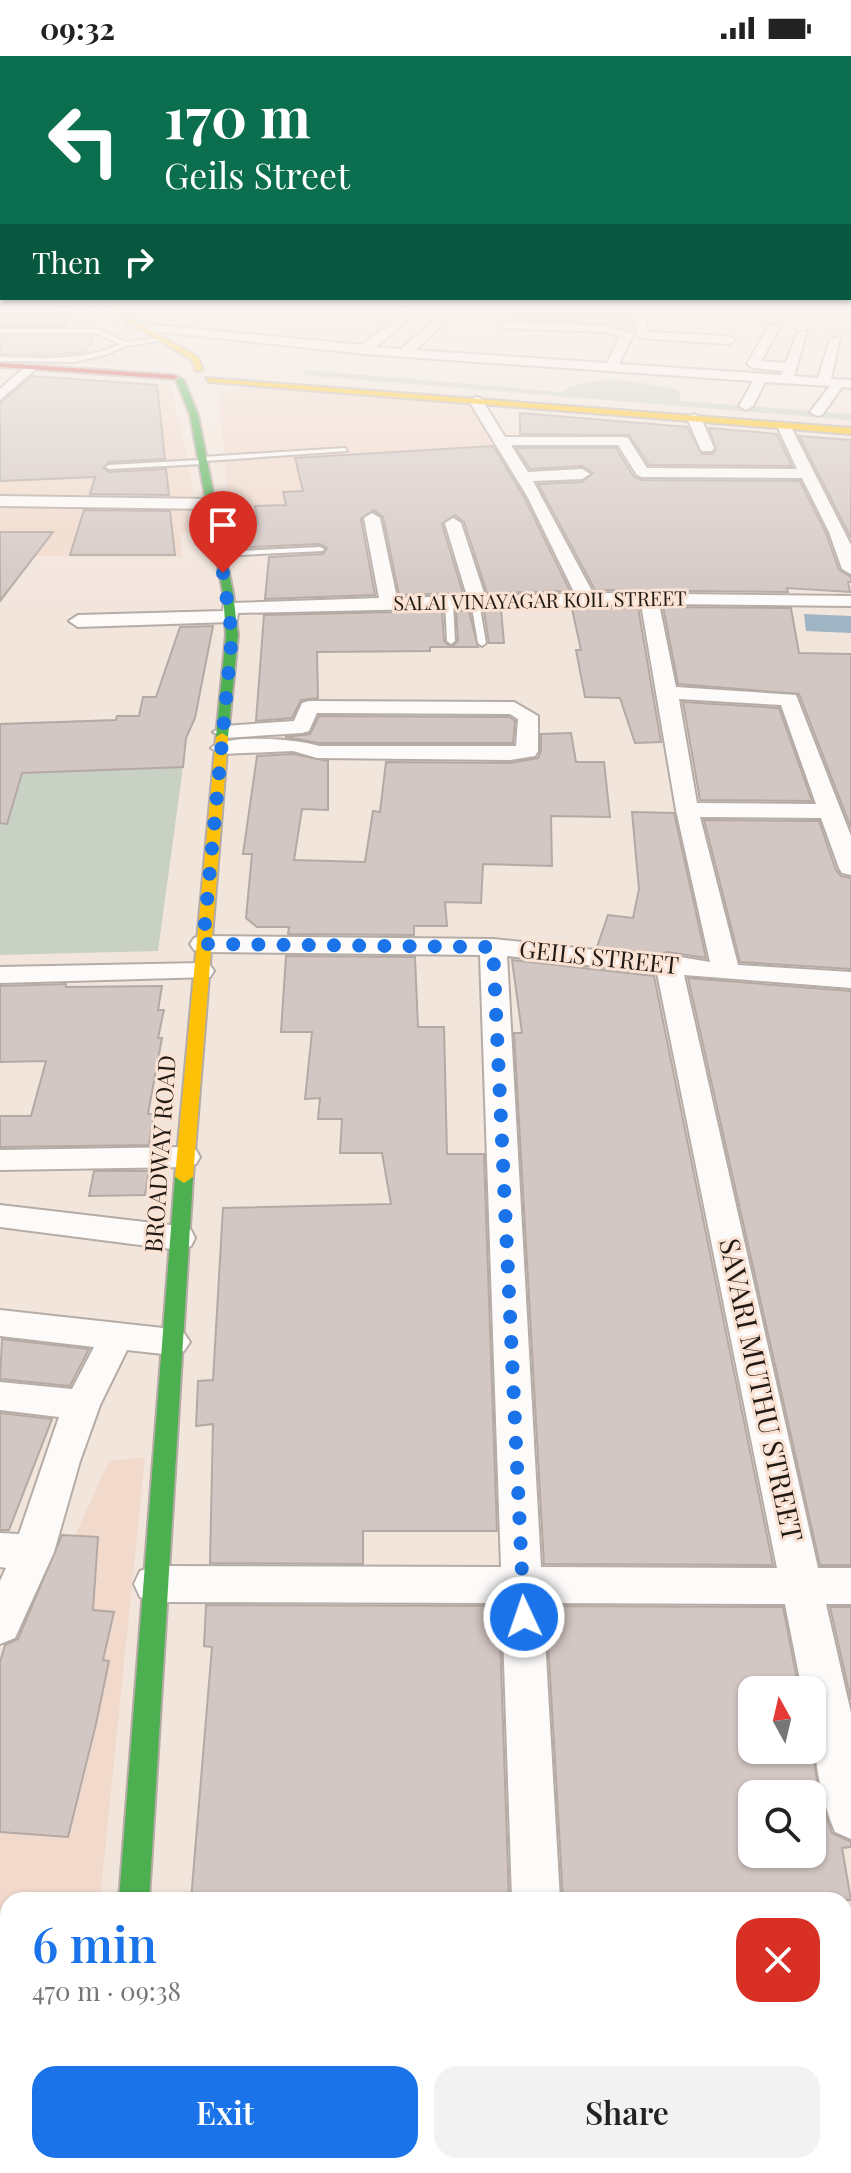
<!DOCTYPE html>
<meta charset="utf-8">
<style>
:root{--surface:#fff;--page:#f2f2f2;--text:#222;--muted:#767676;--accent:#1a73e8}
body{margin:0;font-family:"Playfair Display",serif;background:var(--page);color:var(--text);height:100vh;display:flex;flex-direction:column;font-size:30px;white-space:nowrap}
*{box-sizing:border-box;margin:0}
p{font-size:26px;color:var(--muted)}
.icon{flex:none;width:44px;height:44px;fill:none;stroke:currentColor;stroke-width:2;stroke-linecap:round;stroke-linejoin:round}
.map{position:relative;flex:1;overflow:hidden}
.drawer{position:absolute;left:0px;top:1836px;width:852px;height:282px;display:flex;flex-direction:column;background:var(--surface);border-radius:24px 24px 0 0;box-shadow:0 2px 6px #0004}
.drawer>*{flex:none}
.hud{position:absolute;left:0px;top:0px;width:852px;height:244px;box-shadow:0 2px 6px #0004;background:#0b6e4f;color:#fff;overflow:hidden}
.needle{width:52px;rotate:352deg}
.fabs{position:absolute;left:738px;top:1620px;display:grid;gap:16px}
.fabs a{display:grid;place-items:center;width:88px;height:88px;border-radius:16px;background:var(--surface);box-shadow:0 2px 6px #0004;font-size:40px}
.pin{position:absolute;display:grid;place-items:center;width:68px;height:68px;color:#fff;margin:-82px -34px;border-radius:50% 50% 50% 0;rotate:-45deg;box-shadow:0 0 8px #0007}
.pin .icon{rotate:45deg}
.me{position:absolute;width:88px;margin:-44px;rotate:357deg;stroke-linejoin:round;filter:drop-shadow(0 0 6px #0008)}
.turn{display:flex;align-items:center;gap:28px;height:168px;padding:0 32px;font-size:36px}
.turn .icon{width:104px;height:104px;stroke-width:2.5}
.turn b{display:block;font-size:56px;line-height:68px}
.then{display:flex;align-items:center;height:76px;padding:0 32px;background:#0003;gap:16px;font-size:30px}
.round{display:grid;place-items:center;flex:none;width:84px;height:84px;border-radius:24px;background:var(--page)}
.overview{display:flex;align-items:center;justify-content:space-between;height:136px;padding:0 32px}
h1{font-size:48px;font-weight:600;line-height:60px;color:var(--accent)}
.cta{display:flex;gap:16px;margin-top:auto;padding:16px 32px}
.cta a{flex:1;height:92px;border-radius:24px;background:var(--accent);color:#fff;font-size:32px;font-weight:600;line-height:92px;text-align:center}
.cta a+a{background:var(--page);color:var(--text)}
.status{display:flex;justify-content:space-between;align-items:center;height:56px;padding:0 40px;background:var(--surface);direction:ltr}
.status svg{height:22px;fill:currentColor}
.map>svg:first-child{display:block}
.built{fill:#f1dacc}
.green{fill:#c9d1c4}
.water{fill:#a0b5c4}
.building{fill:#d3c7c3;stroke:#b4a9a4;stroke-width:2;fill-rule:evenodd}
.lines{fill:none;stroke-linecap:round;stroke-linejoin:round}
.lane-casing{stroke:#b6aca6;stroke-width:4}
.street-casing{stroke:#b6aca6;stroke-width:4}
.fast-casing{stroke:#b6aca6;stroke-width:4}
.slow-casing{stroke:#b6aca6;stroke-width:4}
.jam-casing{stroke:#b6aca6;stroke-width:4}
.lane{fill:#fdfbfa;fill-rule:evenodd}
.street{fill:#fdfbfa;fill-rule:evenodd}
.fast{fill:#4caf50;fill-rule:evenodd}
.slow{fill:#ffc107;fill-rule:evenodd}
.jam{fill:#c62828;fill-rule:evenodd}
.route{stroke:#1a73e8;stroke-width:14;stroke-dasharray:0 25.2}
.labels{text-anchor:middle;stroke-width:6;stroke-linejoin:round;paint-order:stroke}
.far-street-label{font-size:20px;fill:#211913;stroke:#fae3d4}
.street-label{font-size:24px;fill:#211913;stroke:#fae3d4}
.near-street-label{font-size:28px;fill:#211913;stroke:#fae3d4}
</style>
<div class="status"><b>09:32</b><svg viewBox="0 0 49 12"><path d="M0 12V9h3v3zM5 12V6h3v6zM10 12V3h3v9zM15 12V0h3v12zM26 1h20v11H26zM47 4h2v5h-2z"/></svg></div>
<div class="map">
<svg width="851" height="2117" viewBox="0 0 851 2117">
<rect width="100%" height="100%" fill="#f2e5dc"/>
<!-- built -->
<g class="built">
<path d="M0,254H96L109,267L161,290L173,303L184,307L165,311L0,303Z"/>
<path d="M136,254H394L355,288L162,271Z"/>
<path d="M706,254H851V282Z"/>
<path d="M34,320L171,328L195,442L0,441V353Z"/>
<path d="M246,330L477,350L508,404L532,455L231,470L219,339Z"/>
<path d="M0,450L171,452L188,456L191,476L181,477L182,501L0,500Z"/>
<path d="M145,1401L100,1844H8V2110H74L73,2117H0V1645L109,1405Z"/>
</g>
<!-- green -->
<g class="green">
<path d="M512,254H632L636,275L510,273Z"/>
<path d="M307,314L561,336C596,316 640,326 678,334L681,345L851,358V364L301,319Z"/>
<path d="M183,711L158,895L0,899V722H21L22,717Z"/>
</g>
<!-- water -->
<path class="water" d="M804,558L851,560V577L806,575Z"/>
<!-- building -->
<g class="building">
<path d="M74,256L66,270H0V257Z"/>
<path d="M0,280H94L85,296L46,299L0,298Z"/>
<path d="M32,320L157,329L165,403L109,406L103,412L109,416L166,413L169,439L90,438L95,421L0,425V347Z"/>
<path d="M520,357L687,371L702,398H712L716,394L709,372L777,378L792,410L649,409L629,379L520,378Z"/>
<path d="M799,380L851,384V482Z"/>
<path d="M493,390L524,441L570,535L487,537L464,466L455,459L442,468L463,537L399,539L383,461L374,454L361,463L375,539L265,543L269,501L323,498L327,492L320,488L234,492L231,470L258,468L255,450L286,449L283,436L303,435L295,402Z"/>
<path d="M516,392H616L634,421L642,424L800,425L826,477L839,514L851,521V526H848L850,536L787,532L788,536L595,534L538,428L582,426L593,417L582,410L530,413Z"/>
<path d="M84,454L170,455L175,499H70Z"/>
<path d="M0,476H53L0,545Z"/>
<path d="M638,551L661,686L635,687L620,642L585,641L576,594H581L572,553Z"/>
<path d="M663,551L791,552L799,597L851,598V772L799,638L678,628Z"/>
<path d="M501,554L504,587H489L484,555Z"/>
<path d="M442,555L444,585L451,591H430V595L317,596L318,642L301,644L292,662L256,665L264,559Z"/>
<path d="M456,555H469L478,591H451L458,585Z"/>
<path d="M213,570L195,662L186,682L183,711L22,717L7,768L0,767V668L116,664L117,660H139L143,641H156L180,571Z"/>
<path d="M683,646L779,652L812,745L700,744Z"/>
<path d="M319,660L509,661L515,665L513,687H319L285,681L310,678Z"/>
<path d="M571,677L576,706H604L610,761L551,760L552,810L483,808L481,847L445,846L447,870H414V879L288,878L289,871H257L246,862L252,798H243L257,700L293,698L328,705V754L302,753L294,804L365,806L373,755L380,756L386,706L510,707L538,702L541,695V678Z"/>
<path d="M632,756L674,757L706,902L668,896L660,898L597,891L608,859L633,862L639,833Z"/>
<path d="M704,764L819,765L836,814L841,820L851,822V913L740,906Z"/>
<path d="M286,900L415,901L418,971H444L447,1098H484L497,1475H363V1508L210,1507L213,1368L196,1370L198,1325L213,1324L223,1152L391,1148L382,1097H340L342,1063H318L320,1042L305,1043L312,976H281Z"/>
<path d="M512,904L654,920L773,1509L544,1508L514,977H522Z"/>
<path d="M688,922L851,935V1509H820Z"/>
<path d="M66,928V931L162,930L158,954H164L158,982H162L148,1058H154L149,1089L0,1091V1060H31L46,1005L0,1006V930Z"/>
<path d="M94,1115H149L145,1139L89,1140Z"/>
<path d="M2,1283L89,1293L70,1330L0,1323Z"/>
<path d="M0,1357L52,1363L9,1474H0Z"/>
<path d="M62,1479L98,1481L93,1554L114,1556L103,1604L109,1605L96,1668L68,1781L0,1776V1606L5,1589L18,1583Z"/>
<path d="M206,1549L499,1550L509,1844H191L212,1591L204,1590Z"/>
<path d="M546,1550L783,1551L799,1634H752V1694H812L820,1743L832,1777L851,1786V1791L842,1792L851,1844H563ZM752,1738H812V1798H752Z"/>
<path d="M830,1551H851V1644Z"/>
</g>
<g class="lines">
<defs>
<g id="lane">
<path d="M0,273H97L126,286L163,282L166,284L126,290L108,298L75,306L0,305V301C42,302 82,306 120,288L96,277H0Z"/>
<path d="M345,392L347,395L205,405L202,408L109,413L106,411L109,409L199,404L202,401Z"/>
<path d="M320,491L324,493L323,495L219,500L215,498L219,496Z"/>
<path d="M475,543L479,546L486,587L482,590L478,587L471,546Z"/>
<path d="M449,544L453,547L455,585L451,588L447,585L445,547Z"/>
</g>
<g id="street">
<path d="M88,254L116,257V254H128L127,262L121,265Z"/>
<path d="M406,254H419L376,291L401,293L446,254H459L415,294L607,307L620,280L605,276L502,272L496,269L502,266L605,270L633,278L619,308L781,319L783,315L753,312L747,308L768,271L774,268L780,271L761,305L786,307L797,277L807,275L794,320L818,322L830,284L840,281L831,323L851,324V332L842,331L822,359L817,360L810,356L830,330L765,326L753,350L746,354L739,350L753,325L364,298L133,273L127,270L133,267L362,289Z"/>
<path d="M632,254H644L648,276L729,280L735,284L729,288L639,282Z"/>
<path d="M28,308L38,311L0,344V333Z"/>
<path d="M476,341L481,342L505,381H623L628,382L647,412L797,413L777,370L789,367L851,489V518L842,513L829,476L802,422L642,421L637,419L618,389H511L528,416L582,413L590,418L582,423L533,425L593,537L851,540V550L659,548L676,631L796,639L851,780V819L842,817L839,812L821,762L700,761L738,909L851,916V932L684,919L818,1512H851V1548H826L851,1657V1783L835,1776C816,1732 812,1682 812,1634H802L785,1548L543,1547L560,1844H512L502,1547L154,1546L140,1541L134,1528L140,1515L154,1510L501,1511L480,899L203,896L194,894L190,888L194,882L203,880L493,883L660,901L668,899L710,906L676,754L641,548L238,557L237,564L231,566L78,571L69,565L78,559L223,555L224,548L230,547L379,542L364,462L372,457L380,462L397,542L467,540L445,467L453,462L461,467L485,540L575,538L527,440L469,345ZM679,643L781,649L816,748L697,747ZM507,900L657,917L777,1512L541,1511Z"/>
<path d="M694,358L701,362L714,392L712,395H702L700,392L687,362Z"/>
<path d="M0,440L210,443L218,448L210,453L0,450Z"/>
<path d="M309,645L514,646L538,660V695L535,700L510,704L317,702L293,695L222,698L211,692C225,677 299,683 319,690H516L518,663L510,658L317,657L309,675L302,677L224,682L213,676L224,670L294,665L302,647Z"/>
<path d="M201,907L210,909L214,915L210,921L0,927V911Z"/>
<path d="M185,1091L196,1094L200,1101L196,1108L185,1111L0,1114V1094Z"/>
<path d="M0,1149L179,1170L191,1174L195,1182L191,1190L179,1194L0,1171Z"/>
<path d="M0,1254L172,1273L184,1277L190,1286L184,1295L172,1299L127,1294L100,1349L80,1405L54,1496L15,1582L0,1588V1525L6,1512L0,1511V1477L19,1478L59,1361L0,1354V1326L72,1333L94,1291L0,1280Z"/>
<path d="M519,2110H573L574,2117H520Z"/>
</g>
<g id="fast">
<path d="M180,322L184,324L198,359L233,537L238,579L228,681L222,685L216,681L226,579L223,537L190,359L176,324Z"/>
<path d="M184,1115L193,1121L149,1844H119L175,1121Z"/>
</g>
<g id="slow">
<path d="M107,254H115L198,301L203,313L196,315L192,304Z"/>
<path d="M206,322L851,372V378L209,326Z"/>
<path d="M222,677L228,681L193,1121L184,1127L175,1121L216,681Z"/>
</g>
<g id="jam">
<path d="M0,307L174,319L178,321L174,323L0,311Z"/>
<rect x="100" y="2110" width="32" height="7"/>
</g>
</defs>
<!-- lane casing -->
<use href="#lane" class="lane-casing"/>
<!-- street casing -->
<use href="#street" class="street-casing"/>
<!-- fast casing -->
<use href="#fast" class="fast-casing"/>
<!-- slow casing -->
<use href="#slow" class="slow-casing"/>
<!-- jam casing -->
<use href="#jam" class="jam-casing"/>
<!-- lane -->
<use href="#lane" class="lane"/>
<!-- street -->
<use href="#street" class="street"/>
<!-- fast -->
<use href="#fast" class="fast"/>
<!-- slow -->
<use href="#slow" class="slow"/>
<!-- jam -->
<use href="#jam" class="jam"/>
</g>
<!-- sky -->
<linearGradient id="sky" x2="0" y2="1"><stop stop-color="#8bb4da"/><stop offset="0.46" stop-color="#f9f3ef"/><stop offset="1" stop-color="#f9f3ef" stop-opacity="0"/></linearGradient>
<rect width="851" height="550" fill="url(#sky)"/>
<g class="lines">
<!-- route -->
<path class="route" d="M223,517L232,579L203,888L493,891L524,1561"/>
</g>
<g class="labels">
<!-- far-street labels -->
<g class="far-street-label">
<text transform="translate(540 545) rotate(-1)" y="7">SALAI VINAYAGAR KOIL STREET</text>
</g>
<!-- street labels -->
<g class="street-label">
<text transform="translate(599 902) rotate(6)" y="8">GEILS STREET</text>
<text transform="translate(161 1098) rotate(-86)" y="8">BROADWAY ROAD</text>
</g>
<!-- near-street labels -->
<g class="near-street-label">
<text transform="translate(761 1334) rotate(78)" y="10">SAVARI MUTHU STREET</text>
</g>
</g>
</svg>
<div class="fabs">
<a><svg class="needle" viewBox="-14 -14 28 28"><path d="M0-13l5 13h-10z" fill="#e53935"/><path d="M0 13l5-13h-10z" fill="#767676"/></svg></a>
<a><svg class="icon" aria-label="search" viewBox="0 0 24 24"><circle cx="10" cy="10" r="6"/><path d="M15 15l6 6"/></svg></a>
</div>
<div class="pin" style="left:223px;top:517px;background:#d93025"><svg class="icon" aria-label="arrive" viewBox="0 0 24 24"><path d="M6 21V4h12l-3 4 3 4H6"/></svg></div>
<svg class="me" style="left:524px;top:1561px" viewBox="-20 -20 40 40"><circle r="17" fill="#1a73e8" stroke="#fff" stroke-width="3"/><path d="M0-11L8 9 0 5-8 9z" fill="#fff"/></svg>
<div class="hud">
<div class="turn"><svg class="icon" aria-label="left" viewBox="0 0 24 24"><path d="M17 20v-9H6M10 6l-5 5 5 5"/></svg><div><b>170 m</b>Geils Street</div></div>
<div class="then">Then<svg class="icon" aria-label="right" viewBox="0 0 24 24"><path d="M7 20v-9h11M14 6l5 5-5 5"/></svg></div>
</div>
<section class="drawer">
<div class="overview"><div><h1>6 min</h1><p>470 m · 09:38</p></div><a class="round" style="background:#d93025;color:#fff"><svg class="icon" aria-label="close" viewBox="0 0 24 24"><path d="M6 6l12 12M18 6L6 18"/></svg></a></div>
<div class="cta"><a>Exit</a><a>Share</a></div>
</section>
</div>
